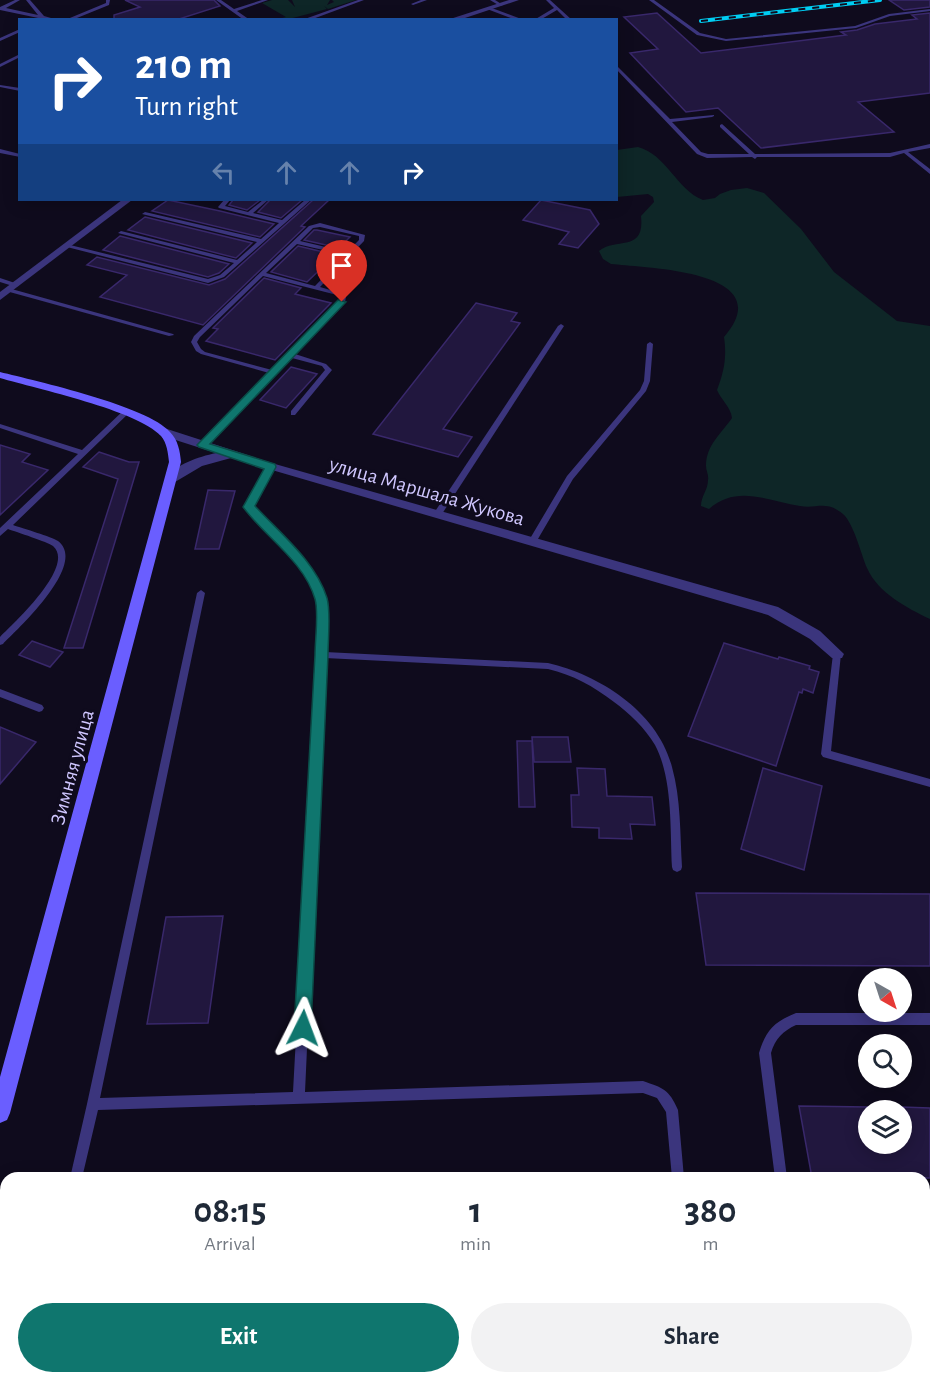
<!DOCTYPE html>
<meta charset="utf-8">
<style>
:root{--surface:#fff;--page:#f2f2f3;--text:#1f2937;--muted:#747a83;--accent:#0f766e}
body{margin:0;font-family:"Alegreya Sans",sans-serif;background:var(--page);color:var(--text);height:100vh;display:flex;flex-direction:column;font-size:22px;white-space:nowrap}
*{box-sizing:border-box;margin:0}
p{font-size:20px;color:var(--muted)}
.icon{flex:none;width:33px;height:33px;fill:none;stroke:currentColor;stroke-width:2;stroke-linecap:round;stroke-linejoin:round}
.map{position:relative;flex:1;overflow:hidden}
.sheet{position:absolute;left:0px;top:1172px;width:930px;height:212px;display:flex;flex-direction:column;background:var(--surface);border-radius:18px 18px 0 0;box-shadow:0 3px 15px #0003}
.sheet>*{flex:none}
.top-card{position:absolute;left:18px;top:18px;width:600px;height:183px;border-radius:0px;box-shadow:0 3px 15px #0003;background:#1a4fa0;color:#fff;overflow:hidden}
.needle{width:39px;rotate:141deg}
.buttons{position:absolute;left:858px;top:968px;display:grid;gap:12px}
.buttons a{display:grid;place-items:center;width:54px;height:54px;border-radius:50%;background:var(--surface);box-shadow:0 3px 15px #0003;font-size:30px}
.pin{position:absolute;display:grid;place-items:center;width:51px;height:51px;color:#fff;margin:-62px -26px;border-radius:50% 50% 50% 0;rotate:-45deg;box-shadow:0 0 6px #0007}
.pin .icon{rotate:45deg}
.me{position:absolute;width:66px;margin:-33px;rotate:3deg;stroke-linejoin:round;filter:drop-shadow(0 0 4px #0008)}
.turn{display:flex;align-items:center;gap:21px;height:126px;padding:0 18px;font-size:27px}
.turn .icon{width:78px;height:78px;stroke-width:2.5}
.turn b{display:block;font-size:42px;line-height:51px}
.lanes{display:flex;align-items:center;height:57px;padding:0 18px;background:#0003;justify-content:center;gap:30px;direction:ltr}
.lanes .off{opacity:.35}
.eta{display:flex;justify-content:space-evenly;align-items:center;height:102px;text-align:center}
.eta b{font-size:36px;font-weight:700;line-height:42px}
.cta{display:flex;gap:12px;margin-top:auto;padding:12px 18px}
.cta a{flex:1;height:69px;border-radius:36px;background:var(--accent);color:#fff;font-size:24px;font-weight:700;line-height:69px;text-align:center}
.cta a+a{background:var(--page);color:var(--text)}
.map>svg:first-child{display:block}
.green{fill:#0e2627}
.building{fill:#21173e;stroke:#39286b;stroke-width:1.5}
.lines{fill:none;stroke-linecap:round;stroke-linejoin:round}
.service{fill:#3b357d;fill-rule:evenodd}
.minor{fill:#3b357d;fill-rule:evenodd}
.secondary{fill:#6a5eff;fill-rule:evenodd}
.rail-casing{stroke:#00cdf2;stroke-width:4}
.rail{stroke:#0f0b1d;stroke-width:2;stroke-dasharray:7;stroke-linecap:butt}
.route{fill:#0f766e;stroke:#0a4d48;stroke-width:1.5}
.labels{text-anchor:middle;stroke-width:6;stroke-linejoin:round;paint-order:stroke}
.street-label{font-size:21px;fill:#d0c7ff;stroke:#0f0b1d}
</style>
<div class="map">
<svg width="930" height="1382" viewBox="0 0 930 1382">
<rect width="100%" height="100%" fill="#0f0b1d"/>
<!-- green -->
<g class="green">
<path d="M272,0H288L295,7L292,0H330L327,5L334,2L332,0H356L328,9L324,6L327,9L285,20L278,19L286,17L262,3Z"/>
<path d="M638,147C666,154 677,190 703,200L715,198L720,194L731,190L747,188L764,193L801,229L834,272L897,321L930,326V619C907,608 878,593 867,568C861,554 854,524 843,514C826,500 817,509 800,506C768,501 737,484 709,509L701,506C701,496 708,490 708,480C709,475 706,471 706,466C706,445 721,434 732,418C731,407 721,400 717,390C724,372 727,357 724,337C781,271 649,268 611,264L603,259L599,251C617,237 645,253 641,216L654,202L653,197L648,194L617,197V150Z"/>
</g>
<!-- building -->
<g class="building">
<path d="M125,0H214L220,6L176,20H114V15L140,7Z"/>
<path d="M889,0H930V7L904,10Z"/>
<path d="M657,13L701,53L846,35L841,32L857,30L875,24L917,19L912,15L930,13V93L858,102L894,132L761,148L718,108L686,112L630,53L658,49L624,17Z"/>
<path d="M168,200L220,211L274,224L260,237L152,211Z"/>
<path d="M233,200H260L247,210L229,205Z"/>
<path d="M270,200H302L281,218L258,212Z"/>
<path d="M313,200H329L301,226L305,227L203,325L100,297L127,275L87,265L97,257L209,285L225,279Z"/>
<path d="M541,200L590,210L599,224L578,248L559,244L569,232L523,220Z"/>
<path d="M145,217L252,243L236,258L128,230Z"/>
<path d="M314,230H317L350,237L339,248L304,240Z"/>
<path d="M120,236L229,264L219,273L208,277L103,250Z"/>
<path d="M298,246L332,254L330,256L333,257L307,282L271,272Z"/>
<path d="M264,278L301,288L295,294L331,303L275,360L206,341L218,329L213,328Z"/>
<path d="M476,303L517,313L511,321L520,323L443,429L472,437L458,457L373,434Z"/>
<path d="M291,367L317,374L286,408L260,400Z"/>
<path d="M0,445L30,454L22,462L48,470L0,515Z"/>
<path d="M99,452L129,462H139L83,648H64L118,479L83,467Z"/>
<path d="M208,490L235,491L219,549H195Z"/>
<path d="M32,641L63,652L50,667L19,655Z"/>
<path d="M724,643L778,659L779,657L810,666L809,669L819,672L813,693L803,689L802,693L799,692L776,766L688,736Z"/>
<path d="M0,727L36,742L0,784Z"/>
<path d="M532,737H568L571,762H534Z"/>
<path d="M517,741H532L535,807H519Z"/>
<path d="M577,768L605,769L607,796L652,797L655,825L630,824L632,839L599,838V828L572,827L571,795H579Z"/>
<path d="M763,768L822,786L804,870L741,849Z"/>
<path d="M696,893L930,894V966L706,965Z"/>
<path d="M223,916L208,1023L147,1024L166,917Z"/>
<path d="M799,1106L868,1107V1143H902V1107L930,1108V1178H812Z"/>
</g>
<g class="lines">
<!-- service -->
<g class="service">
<path d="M15,0H20L6,8L38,15L26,0H30L44,16L58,20L43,19L0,10V7Z"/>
<path d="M106,0H110L109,5L72,20H65L106,3Z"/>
<path d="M216,0H221L234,9L262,0H268L237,11L250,20H244Z"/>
<path d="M358,0H364L310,20H302Z"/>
<path d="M421,0H427L413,5L411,4Z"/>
<path d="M490,0H495L503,5L500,6Z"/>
<path d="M546,0H550L572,20H567L557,10L540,20H534L554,8Z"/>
<path d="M649,0H654L700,33L726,39L855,26L889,14L930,9V11L890,16L856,28L726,41L697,35Z"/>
<path d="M487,7H489L524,20H516L487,9Z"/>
<path d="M20,29V32L0,41V38Z"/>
<path d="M20,54V57L0,67V64Z"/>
<path d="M616,65L670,119L714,115V116L712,117L672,122L701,152L708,154H749L720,127V125L722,124L755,154L890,153L930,144V148L908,152L930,169V174L904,153L890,157H757L755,159L752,157L707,158L697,154L616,69Z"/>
<path d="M0,85L20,88V91L0,87Z"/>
<path d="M0,149L20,154V157L0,153Z"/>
<path d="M224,200H230L225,206L248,212L263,200H268L253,213L282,220L305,200H311L224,277L208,283L63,246L66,244L208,279L220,275L234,263L118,233L121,231L237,260L257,242L142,214L145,212L261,239L279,223L219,208L218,207Z"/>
<path d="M320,223L365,235L364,241L320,287L341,293L346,297L345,302L295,354L326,364L332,370L295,415H291V411L325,370L322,366L292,358L206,447H200V443L269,373L201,354L196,351L191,342L194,336L309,226ZM320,227L359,236V240L347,252L300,241L313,228ZM297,244L345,255L315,286L266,273ZM263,276L337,295L340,298L339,302L272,370L205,352L201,349L197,342L200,337Z"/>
<path d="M0,278L18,284L19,285L16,287L0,282Z"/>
<path d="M8,288L173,334L174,335L169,336L6,291L5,290Z"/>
<path d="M561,324L564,326L440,517H434L433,515L434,513L558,326Z"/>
<path d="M650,342L653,344L650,381L646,391L573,479L535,544H529L528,542L567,476L640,390L644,381L647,344Z"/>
<path d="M124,410H128L130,412L13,525C22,528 52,537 58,541C88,564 19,628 3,644L0,645V637C14,623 76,566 53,546C48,542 16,532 8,529L0,536V528L78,454L0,428V424L82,450Z"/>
<path d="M268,465H274L275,467L253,506C280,536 321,567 327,610C329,623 326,639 325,652L548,663C600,675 658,712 672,767C681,799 680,834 682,867L681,870L677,872L673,870L672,867C670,829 673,779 655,745C645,728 629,713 614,702C593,686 573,675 548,669L325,658L305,1092L643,1081C663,1088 669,1089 678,1110L684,1178H672L666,1112L657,1098L643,1093L98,1110L82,1178H70L87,1104L197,593L201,590L205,593L100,1098L293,1092L319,611C306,560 274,545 245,506Z"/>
<path d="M837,651L841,654L831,751L930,779V787L823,757L821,754L833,654Z"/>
<path d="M0,689L42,705L44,708L42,711L39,712L0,697Z"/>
<path d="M796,1013H930V1025H796C783,1031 775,1039 771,1053L787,1178H775L759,1053C766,1030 774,1022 796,1013Z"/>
<path d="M24,1377H38L37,1382H23Z"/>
<path d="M688,1377H702L703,1382H689Z"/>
<path d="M801,1377H815L816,1382H802Z"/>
</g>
<!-- minor -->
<g class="minor">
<path d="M509,0H519L459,20H447Z"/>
<path d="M122,200H132L0,300V292Z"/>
<path d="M164,428L275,464L778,607L820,631L844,654L842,658H832L810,639L768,615L231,458L202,466L175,482H167L165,479C176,464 198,457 216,453L160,435L158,432Z"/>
</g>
<!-- secondary -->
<path class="secondary" d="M0,372C36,381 148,406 170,432C178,440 180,451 181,462L10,1113L7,1120L0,1123V1077L169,462C168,453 167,443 161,436C137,410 37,389 0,378Z"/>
<defs>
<path id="rail" d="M701,21L880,0"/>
</defs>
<!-- rail casing -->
<use href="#rail" class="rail-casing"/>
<!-- rail -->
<use href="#rail" class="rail"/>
</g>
<!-- route -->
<path class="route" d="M338,300L346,302L210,444L275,464L276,467L255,506C280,533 316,562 327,598C331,612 328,639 328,655L311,1028L309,1034L303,1036L296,1034L294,1028L315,655C315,639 319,613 315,599C304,561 265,537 243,507L264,469L199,447L197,445Z"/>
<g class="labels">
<!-- street labels -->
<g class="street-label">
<text transform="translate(427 491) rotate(16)" y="7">улица Маршала Жукова</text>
<text transform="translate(72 767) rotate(-75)" y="7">Зимняя улица</text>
</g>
</g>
</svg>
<div class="buttons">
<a><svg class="needle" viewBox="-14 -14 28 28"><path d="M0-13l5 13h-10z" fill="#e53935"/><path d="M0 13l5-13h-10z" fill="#747a83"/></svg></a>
<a><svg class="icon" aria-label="search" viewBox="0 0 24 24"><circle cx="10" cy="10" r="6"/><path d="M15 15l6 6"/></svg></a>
<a><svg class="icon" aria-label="layers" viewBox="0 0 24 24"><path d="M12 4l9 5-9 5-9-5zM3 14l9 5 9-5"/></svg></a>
</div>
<div class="pin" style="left:342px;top:302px;background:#d93025"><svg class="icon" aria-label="arrive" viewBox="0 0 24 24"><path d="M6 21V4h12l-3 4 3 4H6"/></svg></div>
<svg class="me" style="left:303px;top:1028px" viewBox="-20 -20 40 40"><path d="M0-17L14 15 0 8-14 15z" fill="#0f766e" stroke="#fff" stroke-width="4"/></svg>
<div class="top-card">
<div class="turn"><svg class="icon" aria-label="right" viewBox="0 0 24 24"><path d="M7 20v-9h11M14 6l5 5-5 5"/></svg><div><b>210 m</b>Turn right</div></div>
<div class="lanes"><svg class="icon off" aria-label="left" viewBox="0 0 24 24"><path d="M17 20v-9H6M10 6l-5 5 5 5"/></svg><svg class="icon off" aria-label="ahead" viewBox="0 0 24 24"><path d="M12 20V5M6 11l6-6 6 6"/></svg><svg class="icon off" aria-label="ahead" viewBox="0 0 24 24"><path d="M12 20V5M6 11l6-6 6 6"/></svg><svg class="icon" aria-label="right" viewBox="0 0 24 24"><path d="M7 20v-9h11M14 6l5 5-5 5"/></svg></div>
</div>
<section class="sheet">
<div class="eta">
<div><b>08:15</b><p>Arrival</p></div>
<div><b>1</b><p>min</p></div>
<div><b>380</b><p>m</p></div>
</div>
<div class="cta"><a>Exit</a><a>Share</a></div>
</section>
</div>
